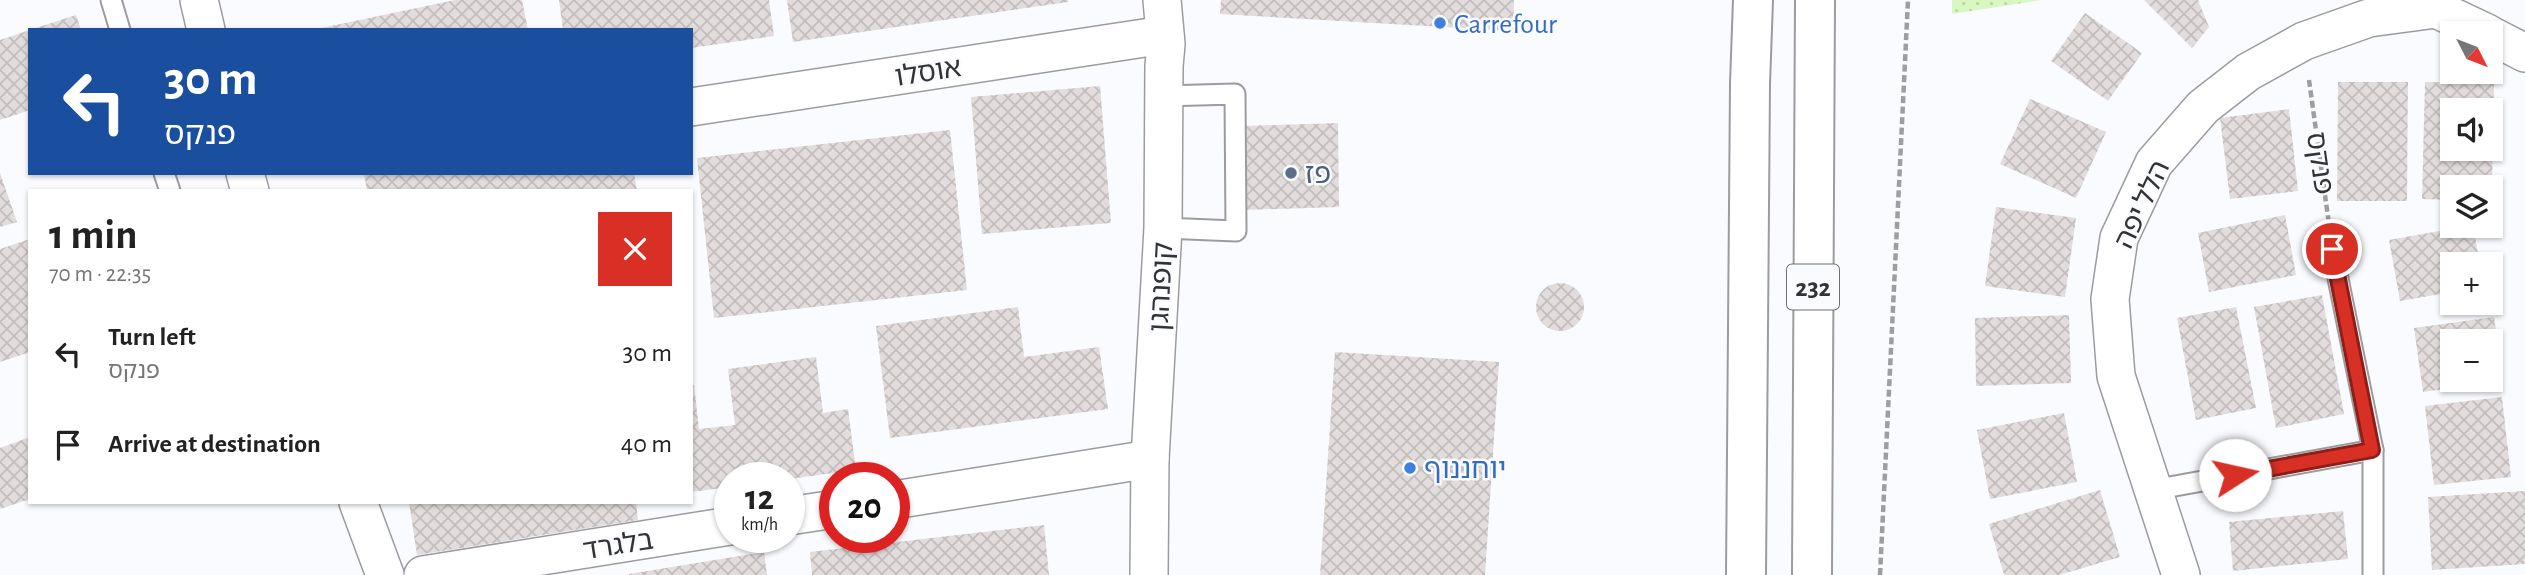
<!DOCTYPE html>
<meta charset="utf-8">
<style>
:root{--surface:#fff;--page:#f6f6f6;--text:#222;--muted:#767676}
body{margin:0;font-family:"Alegreya Sans","Noto Sans Hebrew",sans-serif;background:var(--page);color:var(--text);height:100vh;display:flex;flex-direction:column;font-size:26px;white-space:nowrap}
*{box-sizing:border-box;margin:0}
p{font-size:23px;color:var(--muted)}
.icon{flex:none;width:38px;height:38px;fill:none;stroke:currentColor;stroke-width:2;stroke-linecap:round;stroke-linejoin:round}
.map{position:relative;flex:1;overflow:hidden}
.drawer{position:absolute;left:28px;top:189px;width:665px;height:315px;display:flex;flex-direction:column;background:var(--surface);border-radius:0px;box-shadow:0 2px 5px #0004}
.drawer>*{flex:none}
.hud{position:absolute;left:28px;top:28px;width:665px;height:147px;border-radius:0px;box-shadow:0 2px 5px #0004;background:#1a4fa0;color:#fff;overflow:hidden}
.needle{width:46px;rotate:132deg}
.fabs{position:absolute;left:2440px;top:21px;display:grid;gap:14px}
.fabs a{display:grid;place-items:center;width:63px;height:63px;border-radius:0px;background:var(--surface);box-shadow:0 2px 5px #0004;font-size:35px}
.speed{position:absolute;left:714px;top:462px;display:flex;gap:14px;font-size:35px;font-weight:700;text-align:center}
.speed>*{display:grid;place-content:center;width:91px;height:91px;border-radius:50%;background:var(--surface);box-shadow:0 2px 5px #0004;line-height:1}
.speed small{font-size:18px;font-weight:400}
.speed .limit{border:10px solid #d22;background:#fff;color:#111}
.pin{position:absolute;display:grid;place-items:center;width:60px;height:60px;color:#fff;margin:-30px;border:4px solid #fff;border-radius:50%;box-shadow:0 2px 7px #0007}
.me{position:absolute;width:77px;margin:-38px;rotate:80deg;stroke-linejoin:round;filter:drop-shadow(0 0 5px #0008)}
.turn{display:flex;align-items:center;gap:24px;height:147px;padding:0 21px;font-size:32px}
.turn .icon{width:91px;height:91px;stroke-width:2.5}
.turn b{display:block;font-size:49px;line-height:60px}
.round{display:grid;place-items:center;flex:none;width:74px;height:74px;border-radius:0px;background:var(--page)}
.overview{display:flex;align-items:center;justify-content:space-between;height:119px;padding:0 21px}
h1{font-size:42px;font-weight:600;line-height:52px}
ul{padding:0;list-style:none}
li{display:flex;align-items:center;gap:21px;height:91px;padding:0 21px}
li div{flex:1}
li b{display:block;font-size:26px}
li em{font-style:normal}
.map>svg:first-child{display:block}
.grass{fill:url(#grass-dots)}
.building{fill:url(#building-cross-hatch);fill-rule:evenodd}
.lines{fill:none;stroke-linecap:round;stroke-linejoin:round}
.service-casing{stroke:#9c9ca0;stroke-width:23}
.minor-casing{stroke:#9c9ca0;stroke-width:40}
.primary-casing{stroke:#9c9ca0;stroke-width:42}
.path{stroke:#9e9ea1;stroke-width:4.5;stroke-dasharray:7 3.5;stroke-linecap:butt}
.service{stroke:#fff;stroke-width:19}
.minor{stroke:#fff;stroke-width:37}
.primary{stroke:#fff;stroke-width:38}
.route-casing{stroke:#8d1f18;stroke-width:18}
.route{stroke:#d93025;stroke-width:12}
.shop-dot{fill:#3f7fe0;stroke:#fafbff;stroke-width:2.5}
.service-dot{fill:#5c6f8a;stroke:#fafbff;stroke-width:2.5}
.labels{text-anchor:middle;stroke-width:5;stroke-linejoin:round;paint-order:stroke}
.shield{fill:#fafbff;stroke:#6f6f72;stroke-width:2}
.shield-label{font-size:26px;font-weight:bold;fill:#333335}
.shop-label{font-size:28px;fill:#366cbe;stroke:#fafbff;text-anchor:start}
.street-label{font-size:28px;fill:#333335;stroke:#fafbff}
.service-label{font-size:28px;fill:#4e5e75;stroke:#fafbff;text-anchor:start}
</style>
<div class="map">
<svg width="2525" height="575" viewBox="0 0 2525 575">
<defs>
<pattern id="grass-dots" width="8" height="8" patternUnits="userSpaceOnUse" patternTransform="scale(1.75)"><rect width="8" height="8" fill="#d9f7c0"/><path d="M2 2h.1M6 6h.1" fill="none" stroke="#bbd4a6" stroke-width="1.8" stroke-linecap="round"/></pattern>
<pattern id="building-cross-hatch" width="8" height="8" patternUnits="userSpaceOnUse" patternTransform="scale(1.75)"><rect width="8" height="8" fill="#e2dddc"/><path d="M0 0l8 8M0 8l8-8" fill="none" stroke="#c2bebd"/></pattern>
</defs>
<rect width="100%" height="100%" fill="#fafbff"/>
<!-- grass -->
<path class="grass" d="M1952,0H2042L1952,14Z"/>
<!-- building -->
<g class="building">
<path d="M455,0H522L528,30H312Z"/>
<path d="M559,0H769L774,36L691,48V30H563Z"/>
<path d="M787,0H1068V2L793,42Z"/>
<path d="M1221,0H1514L1513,31L1220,14Z"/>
<path d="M2144,0H2198L2209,27L2192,48Z"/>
<path d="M2085,13L2142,53L2108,101L2051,61Z"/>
<path d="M76,15L81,30H33V29Z"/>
<path d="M30,30V110L0,120V40Z"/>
<path d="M2338,82H2408L2407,201H2337Z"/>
<path d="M2425,82L2494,83L2492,187H2452V200L2422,199ZM2452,110H2490V149H2452Z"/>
<path d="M1100,86L1111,223L982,234L971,97Z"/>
<path d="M2030,99L2106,132L2076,198L2000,164Z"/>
<path d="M2289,109L2298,191L2230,199L2220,118Z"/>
<path d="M1338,123L1339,207L1244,210L1242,126Z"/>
<path d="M950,130L967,290L714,318L697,158Z"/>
<path d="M0,173L17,222L0,227Z"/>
<path d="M364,173H634L637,191H367Z"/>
<path d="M1996,207L2076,218L2065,297L1985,286Z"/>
<path d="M2285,215L2296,275L2209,292L2198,233Z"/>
<path d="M2467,226H2473L2480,264H2452V292L2400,301L2389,240Z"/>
<path d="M30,239V352L0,362V249Z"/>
<circle cx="1560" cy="307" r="24"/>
<path d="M2322,295L2344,414L2276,428L2254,307Z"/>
<path d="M1018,307L1024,357L1099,347L1108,409L890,438L876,326Z"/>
<path d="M2236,307L2256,408L2196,420L2177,318Z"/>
<path d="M2069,315L2071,383L1976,386L1975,318Z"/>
<path d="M2494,317L2503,381L2423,392L2414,328ZM2452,341H2490V380H2452Z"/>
<path d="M1335,352L1499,362L1485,575H1320Z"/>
<path d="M816,357L823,413L848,409L856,470L789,479L730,478V487L691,492V386L694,385L699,429L735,425L728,369Z"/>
<path d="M2502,397L2511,477L2434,485L2425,406Z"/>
<path d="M2064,413L2077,482L1990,499L1977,430Z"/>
<path d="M30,437V499L0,509V448Z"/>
<path d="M2100,490L2120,557L2059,575H2004L1989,524Z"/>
<path d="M2525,491V564L2432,570L2428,497Z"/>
<path d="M409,502H636L638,520L417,555Z"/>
<path d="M2343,511L2348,559L2233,571L2229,522Z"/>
<path d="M1044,525L1049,575H812L810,552Z"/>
<path d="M764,552L767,575H629V574Z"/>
</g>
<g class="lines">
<defs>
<g id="service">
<path d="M111,0L120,30"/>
<path d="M1163,96L1235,94L1236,231L1163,228"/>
<path d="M164,173L170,191"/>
<path d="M2332,249L2373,450V575"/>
<path d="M2153,490L2373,450"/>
</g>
<g id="minor">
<path d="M199,0L206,30"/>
<path d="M2490,35L2525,53"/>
<path d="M691,107L1164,35"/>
<path d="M245,173L250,191"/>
<path d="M894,500L1150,459"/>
<path d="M358,502L385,575"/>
<path d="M789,516L835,509"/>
<path d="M423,575L730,526"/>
<path d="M1149,575L1150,459L1163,228L1164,66L1166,44L1162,0"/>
<path d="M2181,575L2116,376L2110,299L2119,238L2154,163L2203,107L2248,72L2304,41L2369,18L2436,9L2487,33"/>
</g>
<g id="primary">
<path d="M1746,575L1750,84L1753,0"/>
<path d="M1812,575L1815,0"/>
</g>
</defs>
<!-- service casing -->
<use href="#service" class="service-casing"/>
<!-- minor casing -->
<use href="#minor" class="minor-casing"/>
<!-- primary casing -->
<use href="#primary" class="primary-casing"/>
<!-- path -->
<g class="path">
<path d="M2309,80L2329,224"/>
<path d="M1880,575L1908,0"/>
</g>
<!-- service -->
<use href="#service" class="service"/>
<!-- minor -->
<use href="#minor" class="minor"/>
<!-- primary -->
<use href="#primary" class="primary"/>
</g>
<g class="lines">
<defs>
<path id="route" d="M2235,475L2372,450L2332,249"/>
</defs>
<!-- route casing -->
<use href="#route" class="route-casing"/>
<!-- route -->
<use href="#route" class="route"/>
</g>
<!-- markers -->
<g class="shop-dot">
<circle cx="1440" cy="23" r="7"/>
<circle cx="1410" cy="468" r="7"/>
</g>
<circle class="service-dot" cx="1291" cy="173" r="7"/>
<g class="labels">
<!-- shield labels -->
<rect class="shield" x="1787" y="264.5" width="52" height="45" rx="5"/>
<g class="shield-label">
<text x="1813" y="296">232</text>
</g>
<!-- shop labels -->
<g class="shop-label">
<text x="1454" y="33">Carrefour</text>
<text x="1424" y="478">יוחננוף</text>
</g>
<!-- street labels -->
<g class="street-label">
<text transform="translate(928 71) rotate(-9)" y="10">אוסלו</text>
<text transform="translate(2321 163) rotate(82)" y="10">פנקס</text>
<text transform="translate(2141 204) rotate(-65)" y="10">הלל יפה</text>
<text transform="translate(1160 287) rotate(-87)" y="10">קופנהגן</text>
<text transform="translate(618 544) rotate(-9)" y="10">בלגרד</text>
</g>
<!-- service labels -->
<g class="service-label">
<text x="1305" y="183">פז</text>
</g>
</g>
</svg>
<div class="fabs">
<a><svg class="needle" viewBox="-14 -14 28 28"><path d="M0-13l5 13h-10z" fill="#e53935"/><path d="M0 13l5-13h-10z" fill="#767676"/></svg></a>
<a><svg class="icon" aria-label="sound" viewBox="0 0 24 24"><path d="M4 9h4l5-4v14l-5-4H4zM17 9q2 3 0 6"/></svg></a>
<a><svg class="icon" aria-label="layers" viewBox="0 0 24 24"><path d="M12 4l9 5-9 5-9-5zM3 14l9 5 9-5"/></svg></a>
<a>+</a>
<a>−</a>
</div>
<div class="speed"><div>12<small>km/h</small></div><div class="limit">20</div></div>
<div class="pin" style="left:2332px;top:249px;background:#d93025"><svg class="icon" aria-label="arrive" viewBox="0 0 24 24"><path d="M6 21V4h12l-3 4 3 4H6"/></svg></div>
<svg class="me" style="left:2235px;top:475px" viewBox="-20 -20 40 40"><circle r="19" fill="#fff"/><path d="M0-13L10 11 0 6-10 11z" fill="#d93025"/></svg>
<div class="hud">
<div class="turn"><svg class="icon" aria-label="left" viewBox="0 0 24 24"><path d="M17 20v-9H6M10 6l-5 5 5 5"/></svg><div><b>30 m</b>פנקס</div></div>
</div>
<section class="drawer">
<div class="overview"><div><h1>1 min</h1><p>70 m · 22:35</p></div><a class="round" style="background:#d93025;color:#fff"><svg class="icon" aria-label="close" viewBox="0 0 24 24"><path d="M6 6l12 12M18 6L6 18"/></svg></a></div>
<ul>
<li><svg class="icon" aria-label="left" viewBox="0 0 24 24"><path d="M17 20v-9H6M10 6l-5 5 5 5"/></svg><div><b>Turn left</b><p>פנקס</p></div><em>30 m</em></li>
<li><svg class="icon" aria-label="arrive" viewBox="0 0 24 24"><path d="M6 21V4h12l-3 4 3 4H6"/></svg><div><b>Arrive at destination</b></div><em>40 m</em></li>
</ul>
</section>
</div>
